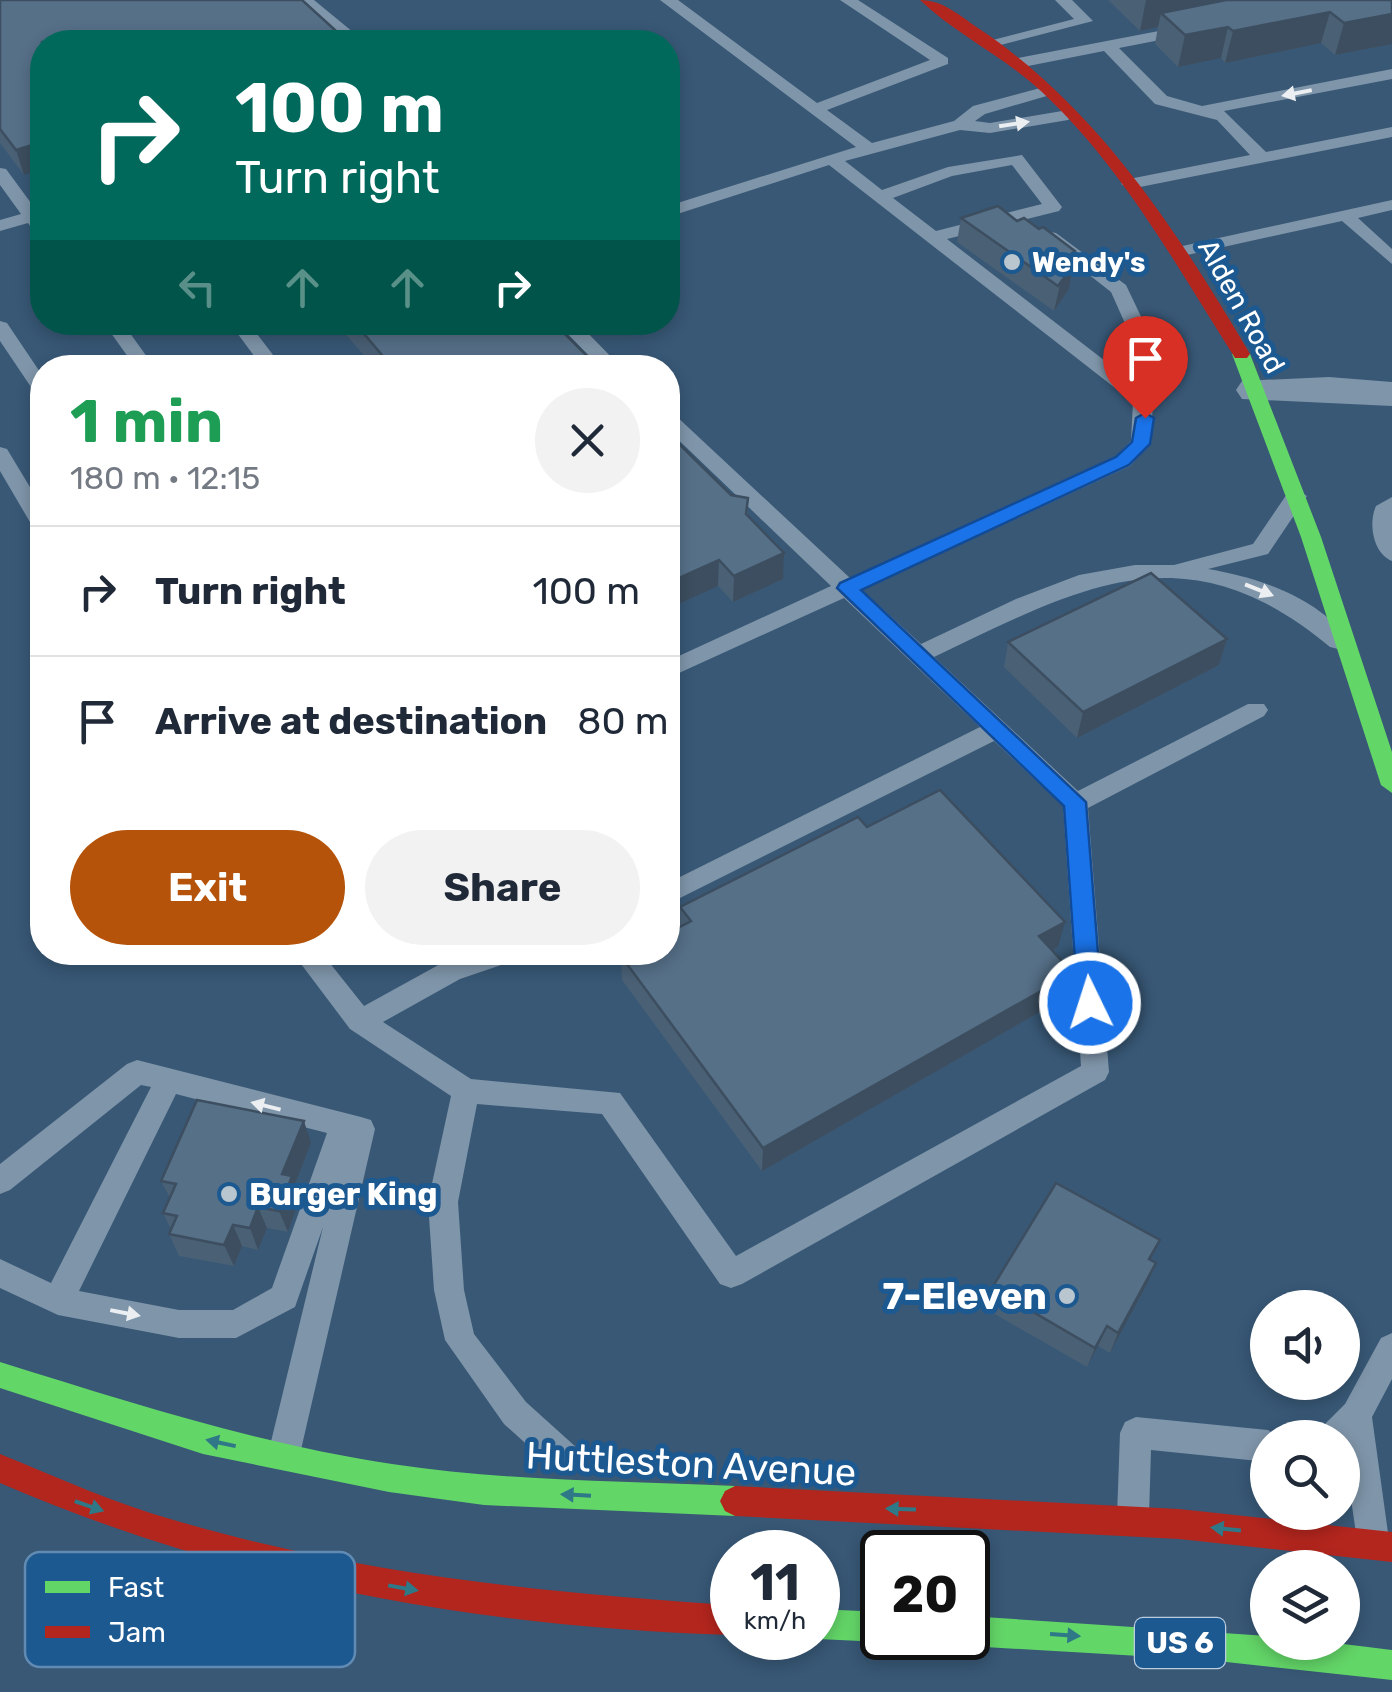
<!DOCTYPE html>
<meta charset="utf-8">
<style>
:root{--surface:#fff;--page:#f2f2f3;--text:#1f2937;--muted:#747a83;--line:#e0e1e3;--accent:#b45309}
body{margin:0;font-family:Rubik,sans-serif;background:var(--page);color:var(--text);height:100vh;display:flex;flex-direction:column;font-size:38px;white-space:nowrap}
*{box-sizing:border-box;margin:0}
p{font-size:32px;color:var(--muted)}
.icon{flex:none;width:55px;height:55px;fill:none;stroke:currentColor;stroke-width:2;stroke-linecap:round;stroke-linejoin:round}
.map{position:relative;flex:1;overflow:hidden}
.drawer{position:absolute;left:30px;top:355px;width:650px;height:610px;display:flex;flex-direction:column;background:var(--surface);border-radius:40px;box-shadow:0 5px 15px #0003}
.drawer>*{flex:none}
.hud{position:absolute;left:30px;top:30px;width:650px;height:305px;border-radius:40px;box-shadow:0 5px 15px #0003;background:#00695c;color:#fff;overflow:hidden}
.buttons{position:absolute;left:1250px;top:1290px;display:grid;gap:20px}
.buttons a{display:grid;place-items:center;width:110px;height:110px;border-radius:50%;background:var(--surface);box-shadow:0 5px 15px #0003;font-size:50px}
.speed{position:absolute;left:710px;top:1530px;display:flex;gap:20px;font-size:50px;font-weight:700;text-align:center}
.speed>*{display:grid;place-content:center;width:130px;height:130px;border-radius:50%;background:var(--surface);box-shadow:0 5px 15px #0003;line-height:1}
.speed small{font-size:25px;font-weight:400}
.speed .limit{border:5px solid #111;border-radius:15px;background:#fff;color:#111}
.pin{position:absolute;display:grid;place-items:center;width:85px;height:85px;color:#fff;margin:-102px -42px;border-radius:50% 50% 50% 0;rotate:-45deg;box-shadow:0 0 10px #0007}
.pin .icon{rotate:45deg}
.me{position:absolute;width:110px;margin:-55px;rotate:356deg;stroke-linejoin:round;filter:drop-shadow(0 0 8px #0008)}
.turn{display:flex;align-items:center;gap:35px;height:210px;padding:0 40px;font-size:45px}
.turn .icon{width:130px;height:130px;stroke-width:2.5}
.turn b{display:block;font-size:70px;line-height:85px}
.lanes{display:flex;align-items:center;height:95px;padding:0 40px;background:#0003;justify-content:center;gap:50px;direction:ltr}
.lanes .off{opacity:.35}
.round{display:grid;place-items:center;flex:none;width:105px;height:105px;border-radius:52px;background:var(--page)}
.headline{display:flex;align-items:center;justify-content:space-between;height:170px;padding:0 40px}
h1{font-size:60px;font-weight:700;line-height:75px;color:#1e9e55}
.primary-button{display:flex;gap:20px;margin-top:auto;padding:20px 40px}
.primary-button a{flex:1;height:115px;border-radius:60px;background:var(--accent);color:#fff;font-size:40px;font-weight:700;line-height:115px;text-align:center}
.primary-button a+a{background:var(--page);color:var(--text)}
ul{padding:0;list-style:none}
li{display:flex;align-items:center;gap:30px;height:130px;padding:0 40px;border-top:2px solid var(--line)}
li div{flex:1}
li b{display:block;font-size:38px}
li em{font-style:normal}
.map>svg:first-child{display:block}
.lines{fill:none;stroke-linecap:round;stroke-linejoin:round}
.lane{fill:#7f95a9;fill-rule:evenodd}
.street{fill:#7f95a9;fill-rule:evenodd}
.fast{fill:#63d668;fill-rule:evenodd}
.jam{fill:#b3261e;fill-rule:evenodd}
.wall{fill:#4a6075}
.shaded-wall{fill:#3c4e5f}
.building{fill:#567088;stroke:#3c4e5f;stroke-width:2.5}
.oneway{fill:#eceff2}
.oneway2{fill:#2e7887}
.route{fill:#1a73e8;stroke:#114b97;stroke-width:2.5}
.poi-dot{fill:#b9c5cf;stroke:#1d5991;stroke-width:4}
.labels{text-anchor:middle;stroke-width:10;stroke-linejoin:round;paint-order:stroke}
.far-poi-label{font-size:28px;font-weight:bold;fill:#fff;stroke:#1d5991;text-anchor:start}
.far-street-label{font-size:28px;fill:#fff;stroke:#1d5991}
.shield{fill:#1d5991;stroke:#bbcdde;stroke-width:2.5}
.shield-label{font-size:30px;font-weight:bold;fill:#fff}
.poi-label{font-size:32px;font-weight:bold;fill:#fff;stroke:#1d5991;text-anchor:start}
.near-poi-label{font-size:38px;font-weight:bold;fill:#fff;stroke:#1d5991;text-anchor:end}
.near-street-label{font-size:38px;fill:#fff;stroke:#1d5991}
.key{fill:#1d5991;stroke:#618bb2;stroke-width:2.5}
.key-label{font-size:28px;fill:#fff}
</style>
<div class="map">
<svg width="1392" height="1692" viewBox="0 0 1392 1692">
<rect width="100%" height="100%" fill="#385876"/>
<g class="lines">
<!-- lane -->
<g class="lane">
<path d="M296,0H314L365,42H348Z"/>
<path d="M660,0H678L817,103L930,60L840,0H858L948,58V64L827,110L872,143L954,121L973,106L1044,87L1050,89V95L985,114L975,121L990,123L1068,110L1076,115L1068,120L990,133L960,130L845,161L882,190L948,167L1022,155L1062,207L1059,211L947,239L1113,367L1132,359L1136,348L1111,292L1041,237L1050,232L1056,233L1126,285L1156,348L1147,367L1125,376L1153,400L1151,443L1130,466L862,590L921,644L1016,599L1079,575L1135,565H1174L1253,544L1289,491L1296,489L1307,496L1268,554L1208,569C1257,577 1320,598 1349,641L1338,649L1330,647C1185,526 1081,587 934,657L1078,791L1248,704H1264L1268,710L1264,716L1088,808L1109,1072L1105,1080L742,1284L731,1288L720,1284L602,1114L477,1104L458,1202L464,1290L474,1334L526,1402L577,1448L582,1459L577,1470L566,1475L555,1470L504,1424L445,1340L434,1290L428,1202L451,1096L350,1029L292,952H321L364,1006L442,963L474,952H520L516,960L460,979L383,1022L471,1079L620,1093L736,1256L1081,1066L1063,806L994,741L668,904V883L980,727L844,598L668,678V661L831,586L668,430V413L675,415L850,578L1116,456L1131,441L1133,402L829,165L668,217V206L856,147ZM1012,165L1042,204L936,231L893,198L952,176Z"/>
<path d="M1055,0H1072L1093,21L989,48L981,43L1074,19Z"/>
<path d="M1190,25L1196,27V33L1119,48L1167,96L1202,106L1392,69V79L1224,111L1266,152L1392,127V137L1130,189L1121,184L1124,180L1250,155L1217,120L1155,104L1104,51L1018,68L1010,63L1018,58Z"/>
<path d="M0,168L6,169L42,218V235L36,234L28,223L0,231V220L21,214L0,185Z"/>
<path d="M1392,200V210L1358,218L1392,249V264L1342,221L1178,257L1169,252L1178,247Z"/>
<path d="M0,321L7,323L42,375V395L35,393L0,341Z"/>
<path d="M103,322H122L155,368H136Z"/>
<path d="M229,322H248L283,368H263Z"/>
<path d="M556,322H577L622,368H601Z"/>
<path d="M0,447L7,449L42,507V531L34,529L0,471Z"/>
<path d="M1392,497V561C1373,554 1368,523 1376,506Z"/>
<path d="M137,1060L361,1117L371,1120L375,1129L300,1454L295,1465L284,1470L273,1465L268,1454L323,1227L295,1307L236,1338H179L58,1315L0,1288V1259L51,1283L151,1087L141,1085L10,1190L0,1194V1164L127,1064ZM176,1094L327,1133L272,1288L233,1310H179L79,1291Z"/>
<path d="M1392,1333V1379L1372,1417L1389,1540L1385,1552L1373,1556L1361,1552L1357,1540L1342,1438H1317L1322,1427L1345,1404L1381,1338Z"/>
<path d="M1136,1417L1268,1430L1280,1438H1268V1462L1151,1450L1149,1516L1145,1528L1133,1532L1121,1528L1117,1516L1120,1433L1125,1422Z"/>
</g>
<!-- street -->
<path class="street" d="M1329,377L1392,382V406L1242,399L1236,390L1242,381Z"/>
<!-- fast -->
<g class="fast">
<path d="M1241,349L1250,354L1321,537L1392,752V793L1381,785L1301,537L1232,354Z"/>
<path d="M0,1362C129,1402 257,1444 392,1464C505,1481 621,1481 735,1486L745,1491L750,1501L745,1511L735,1516L484,1505L389,1492L203,1454L0,1388Z"/>
<path d="M818,1609L882,1612V1638H893L882,1642L818,1639L814,1638H818Z"/>
<path d="M968,1616L1268,1636V1642H1327L1392,1650V1680L1208,1660L968,1646L955,1638H968Z"/>
</g>
<!-- jam -->
<g class="jam">
<path d="M920,0C944,0 961,17 981,30C1099,110 1178,232 1250,354L1247,358H1235C1176,265 1123,168 1042,92C1005,57 955,34 920,0Z"/>
<path d="M0,1454C59,1478 116,1504 177,1521C358,1574 545,1593 732,1605V1635C478,1627 234,1584 0,1483Z"/>
<path d="M735,1486L1179,1509L1392,1532V1562L1179,1539L735,1516L725,1511L720,1501L725,1491Z"/>
</g>
</g>
<!-- wall -->
<g class="wall">
<path d="M0,0L42,42V170L24,175L0,143Z"/>
<path d="M1108,0H1392V44L1335,55L1321,43L1225,63L1221,58L1178,67L1155,44L1158,27L1140,31Z"/>
<path d="M961,218L1039,229L1075,251L1069,289L1054,311L957,242Z"/>
<path d="M335,322H553L599,368H375Z"/>
<path d="M731,495L748,498V516L783,579L733,602L718,586L668,609Z"/>
<path d="M1227,639L1219,665L1077,738L1004,667L1008,642Z"/>
<path d="M867,827L1058,947L1052,950L1073,973L1066,997L762,1171L622,980L621,956L680,926V907Z"/>
<path d="M311,1143L295,1184L300,1197L288,1232L267,1228L258,1250L242,1246L234,1266L179,1256L169,1234L171,1229L163,1213L170,1198L161,1181Z"/>
<path d="M1151,1260L1156,1263L1147,1284L1110,1353L1098,1346L1087,1367L986,1309L992,1288Z"/>
</g>
<!-- shaded-wall -->
<g class="shaded-wall">
<path d="M1146,0H1298L1161,13L1158,27L1140,31Z"/>
<path d="M1330,12L1321,43L1225,63L1233,31Z"/>
<path d="M1392,14V44L1335,55L1344,23Z"/>
<path d="M1228,27L1221,58L1178,67L1185,35Z"/>
<path d="M335,30L337,42H327Z"/>
<path d="M42,142V170L24,175L16,150Z"/>
<path d="M1075,251L1069,289L1054,311L1066,258Z"/>
<path d="M784,553L783,579L733,602L734,576Z"/>
<path d="M719,560L718,586L668,609V583Z"/>
<path d="M1227,639L1219,665L1077,738L1083,712Z"/>
<path d="M1065,922L1058,947L1033,960L1039,936Z"/>
<path d="M1073,973L1066,997L762,1171L763,1148Z"/>
<path d="M304,1121L311,1143L295,1184L300,1197L288,1232L279,1211L282,1174Z"/>
<path d="M258,1207L267,1228L258,1250L250,1228Z"/>
<path d="M233,1225L242,1246L234,1266L224,1245Z"/>
<path d="M1156,1263L1147,1284L1110,1353L1118,1333Z"/>
<path d="M1107,1326L1098,1346L1087,1367L1095,1348Z"/>
</g>
<!-- building -->
<g class="building">
<path d="M0,0H302L335,30L327,42H42V142L16,150L0,129Z"/>
<path d="M1226,0H1392V14L1344,23L1330,12L1233,31L1228,27L1185,35L1161,13Z"/>
<path d="M998,206L1017,221L1024,218L1039,229L1043,227L1075,251L1066,258L1074,264L1058,286L961,218Z"/>
<path d="M354,322H553L599,368H393Z"/>
<path d="M668,433L731,495L748,498L746,514L784,553L734,576L719,560L668,583Z"/>
<path d="M1151,573L1227,639L1083,712L1008,642Z"/>
<path d="M940,790L1065,922L1039,936L1073,973L763,1148L621,956L629,952H668V933L691,921L680,907L858,817L867,827Z"/>
<path d="M197,1100L304,1121L282,1174L292,1176L279,1211L258,1207L250,1228L233,1225L224,1245L169,1234L177,1216L163,1213L176,1184L161,1181Z"/>
<path d="M1056,1183L1160,1240L1149,1259L1156,1263L1118,1333L1107,1326L1095,1348L992,1288Z"/>
</g>
<!-- one-way arrows -->
<defs><path id="oneway-solid" d="M-6-.8H1V-3.2L6.5 0L1 3.2V.8H-6Z" transform="scale(2.5)"/></defs>
<g class="oneway">
<use href="#oneway-solid" transform="translate(1297 93) rotate(169)"/>
<use href="#oneway-solid" transform="translate(1014 124) rotate(-9)"/>
<use href="#oneway-solid" transform="translate(1259 590) rotate(22)"/>
<use href="#oneway-solid" transform="translate(266 1106) rotate(-166)"/>
<use href="#oneway-solid" transform="translate(125 1313) rotate(11)"/>
</g>
<g class="oneway2">
<use href="#oneway-solid" transform="translate(221 1443) rotate(-168)"/>
<use href="#oneway-solid" transform="translate(576 1495) rotate(-177)"/>
<use href="#oneway-solid" transform="translate(89 1506) rotate(19)"/>
<use href="#oneway-solid" transform="translate(901 1509) rotate(-178)"/>
<use href="#oneway-solid" transform="translate(1226 1529) rotate(-174)"/>
<use href="#oneway-solid" transform="translate(403 1588) rotate(10)"/>
<use href="#oneway-solid" transform="translate(1065 1635) rotate(4)"/>
</g>
<!-- route -->
<path class="route" d="M1145,413L1154,418L1150,444L1129,465L861,590L1086,802L1102,1003L1099,1010H1082L1078,1003L1064,806L837,588L840,583L1116,457L1132,442L1136,418Z"/>
<!-- markers -->
<g class="poi-dot">
<circle cx="1012" cy="262" r="10"/>
<circle cx="229" cy="1194" r="10"/>
<circle cx="1067" cy="1296" r="10"/>
</g>
<g class="labels">
<!-- far-poi labels -->
<g class="far-poi-label">
<text x="1032" y="272">Wendy's</text>
</g>
<!-- far-street labels -->
<g class="far-street-label">
<text transform="translate(1242 306) rotate(61)" y="10">Alden Road</text>
</g>
<!-- shield labels -->
<rect class="shield" x="1135" y="1618" width="90" height="50" rx="8"/>
<g class="shield-label">
<text x="1180" y="1653">US 6</text>
</g>
<!-- poi labels -->
<g class="poi-label">
<text x="249" y="1205">Burger King</text>
</g>
<!-- near-poi labels -->
<g class="near-poi-label">
<text x="1047" y="1309">7-Eleven</text>
</g>
<!-- near-street labels -->
<g class="near-street-label">
<text transform="translate(691 1464) rotate(3)" y="13">Huttleston Avenue</text>
</g>
</g>
<!-- legend -->
<rect x="25" y="1552" width="330" height="115" rx="15" class="key"/>
<rect x="45" y="1581" width="45" height="12" fill="#63d668"/>
<rect x="45" y="1626" width="45" height="12" fill="#b3261e"/>
<g class="key-label">
<text x="108" y="1597">Fast</text>
<text x="108" y="1642">Jam</text>
</g>
</svg>
<div class="buttons">
<a><svg class="icon" aria-label="sound" viewBox="0 0 24 24"><path d="M4 9h4l5-4v14l-5-4H4zM17 9q2 3 0 6"/></svg></a>
<a><svg class="icon" aria-label="search" viewBox="0 0 24 24"><circle cx="10" cy="10" r="6"/><path d="M15 15l6 6"/></svg></a>
<a><svg class="icon" aria-label="layers" viewBox="0 0 24 24"><path d="M12 4l9 5-9 5-9-5zM3 14l9 5 9-5"/></svg></a>
</div>
<div class="speed"><div>11<small>km/h</small></div><div class="limit">20</div></div>
<div class="pin" style="left:1145px;top:418px;background:#d93025"><svg class="icon" aria-label="arrive" viewBox="0 0 24 24"><path d="M6 21V4h12l-3 4 3 4H6"/></svg></div>
<svg class="me" style="left:1090px;top:1003px" viewBox="-20 -20 40 40"><circle r="17" fill="#1a73e8" stroke="#fff" stroke-width="3"/><path d="M0-11L8 9 0 5-8 9z" fill="#fff"/></svg>
<div class="hud">
<div class="turn"><svg class="icon" aria-label="right" viewBox="0 0 24 24"><path d="M7 20v-9h11M14 6l5 5-5 5"/></svg><div><b>100 m</b>Turn right</div></div>
<div class="lanes"><svg class="icon off" aria-label="left" viewBox="0 0 24 24"><path d="M17 20v-9H6M10 6l-5 5 5 5"/></svg><svg class="icon off" aria-label="ahead" viewBox="0 0 24 24"><path d="M12 20V5M6 11l6-6 6 6"/></svg><svg class="icon off" aria-label="ahead" viewBox="0 0 24 24"><path d="M12 20V5M6 11l6-6 6 6"/></svg><svg class="icon" aria-label="right" viewBox="0 0 24 24"><path d="M7 20v-9h11M14 6l5 5-5 5"/></svg></div>
</div>
<section class="drawer">
<div class="headline"><div><h1>1 min</h1><p>180 m · 12:15</p></div><a class="round"><svg class="icon" aria-label="close" viewBox="0 0 24 24"><path d="M6 6l12 12M18 6L6 18"/></svg></a></div>
<ul>
<li><svg class="icon" aria-label="right" viewBox="0 0 24 24"><path d="M7 20v-9h11M14 6l5 5-5 5"/></svg><div><b>Turn right</b></div><em>100 m</em></li>
<li><svg class="icon" aria-label="arrive" viewBox="0 0 24 24"><path d="M6 21V4h12l-3 4 3 4H6"/></svg><div><b>Arrive at destination</b></div><em>80 m</em></li>
</ul>
<div class="primary-button"><a>Exit</a><a>Share</a></div>
</section>
</div>
